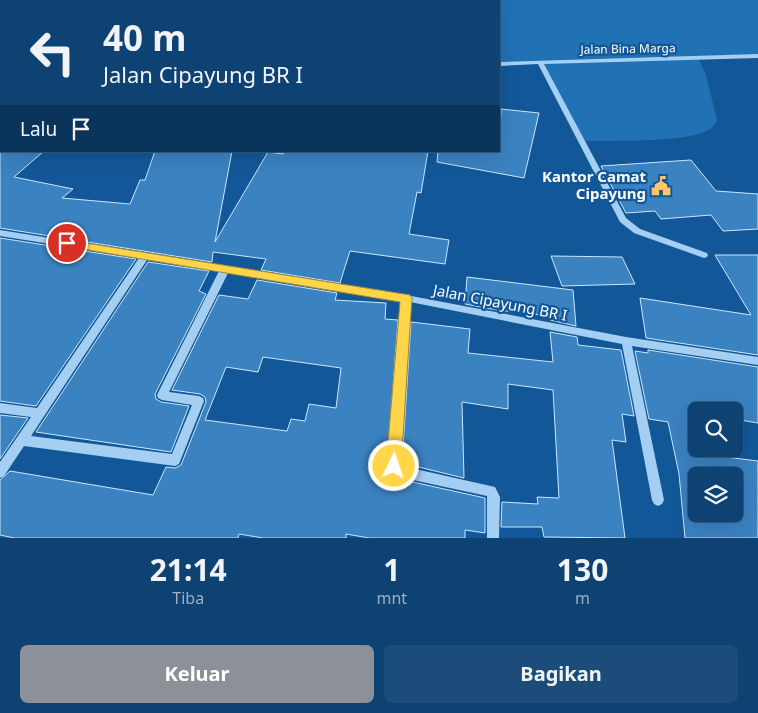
<!DOCTYPE html>
<html lang="id">
<style>
:root{--surface:#0e4272;--page:#1c4d7a;--text:#f1f3f6;--muted:#9bb0c4;--line:#2e5b84;--accent:#8c9099}
body{margin:0;font-family:"Noto Sans",sans-serif;background:var(--page);color:var(--text);height:100vh;display:flex;flex-direction:column;font-size:19px;white-space:nowrap}
*{box-sizing:border-box;margin:0}
p{font-size:16px;color:var(--muted)}
.icon{flex:none;width:28px;height:28px;fill:none;stroke:currentColor;stroke-width:2;stroke-linecap:round;stroke-linejoin:round}
.map{position:relative;height:538px;overflow:hidden}
.sheet{display:flex;flex-direction:column;background:var(--surface);flex:1}
.sheet>*{flex:none}
.hud{position:absolute;left:0px;top:0px;width:500px;height:152px;box-shadow:0 5px 20px #0002,0 0 0 1px var(--line);background:#0e4272;color:var(--text);overflow:hidden}
.fabs{position:absolute;left:688px;top:402px;display:grid;gap:10px}
.fabs a{display:grid;place-items:center;width:55px;height:55px;border-radius:8px;background:var(--surface);box-shadow:0 5px 20px #0002,0 0 0 1px var(--line);font-size:25px}
.pin{position:absolute;display:grid;place-items:center;width:42px;height:42px;color:#fff;margin:-21px;border:2px solid #fff;border-radius:50%;box-shadow:0 1px 5px #0007}
.me{position:absolute;width:55px;margin:-28px;rotate:4deg;stroke-linejoin:round;filter:drop-shadow(0 0 4px #0008)}
.turn{display:flex;align-items:center;gap:18px;height:105px;padding:0 20px;font-size:22px}
.turn .icon{width:65px;height:65px;stroke-width:2.5}
.turn b{display:block;font-size:35px;line-height:42px}
.then{display:flex;align-items:center;height:48px;padding:0 20px;background:#0003;gap:10px;font-size:19px}
.eta{display:flex;justify-content:space-evenly;align-items:center;height:85px;text-align:center}
.eta b{font-size:30px;font-weight:700;line-height:35px}
.primary-button{display:flex;gap:10px;margin-top:auto;padding:10px 20px}
.primary-button a{flex:1;height:58px;border-radius:8px;background:var(--accent);color:#fff;font-size:20px;font-weight:700;line-height:58px;text-align:center}
.primary-button a+a{background:var(--page);color:var(--text)}
.map>svg:first-child{display:block}
.green{fill:#2171b5}
.building{fill:#3b82c0;stroke:#cce6fd;fill-rule:evenodd}
.lines{fill:none;stroke-linecap:round;stroke-linejoin:round}
.minor{fill:#a4cff3;fill-rule:evenodd}
.highway{fill:#fff;fill-rule:evenodd}
.route{fill:#ffd54a;stroke:#a68a30}
.labels{text-anchor:middle;stroke-width:4.5;stroke-linejoin:round;paint-order:stroke}
.far-street-label{font-size:12px;fill:#fff;stroke:#125898}
.poi-label{font-size:15px;font-weight:bold;fill:#fff;stroke:#125898;text-anchor:end}
.street-label{font-size:15px;fill:#fff;stroke:#125898}
</style>
<div class="map">
<svg width="758" height="538" viewBox="0 0 758 538">
<rect width="100%" height="100%" fill="#125898"/>
<!-- green -->
<path class="green" d="M386,0H758V56L698,58L706,75L717,120C715,125 713,128 707,131C682,143 612,140 582,141L540,62L499,64V1H350Z"/>
<!-- building -->
<g class="building">
<path d="M501,109L539,113L524,178L437,162L438,151H499Z"/>
<path d="M0,151H44L14,177L73,189L62,198L130,204L140,180H145L155,151H232L215,242L268,152L283,154L284,151H428L421,193L417,192L409,234L449,240L445,264L350,251L340,283L261,270L266,259L213,252L212,262L0,228Z"/>
<path d="M691,160L716,191L758,194V229L723,231L711,215L661,219L655,211L626,213L601,166Z"/>
<path d="M0,238L136,259L36,406L0,401Z"/>
<path d="M715,255H758V355L646,338L640,298L751,315Z"/>
<path d="M551,256L622,257L635,284L562,286Z"/>
<path d="M148,262L209,271L199,291L206,294L155,394L156,399L161,402L189,406L171,452L36,432Z"/>
<path d="M467,277L573,290L576,326L550,320L549,316L497,310L465,304Z"/>
<path d="M257,280L337,293L335,300L386,303L385,319L398,320L387,467L399,479L485,498V533L465,530V538H369L346,534V538H263L239,534L238,538H14L0,535V480L10,471L153,495L166,467L175,468L181,465L206,402L205,397L200,394L172,390L219,295L248,299ZM263,357L341,368L336,408L309,404L305,421L291,419L287,431L205,420L226,367L258,372Z"/>
<path d="M411,322L470,329L468,353L553,362L550,332L577,337L578,345L621,350L634,416L622,414L626,442L612,440L625,538L544,537L542,527H501L502,502L538,504L537,497L559,498L553,390L508,384V409L462,402L464,478L402,463Z"/>
<path d="M648,350L758,367V423L734,419V411H696V449H708L710,455L758,461V538H685L679,474L668,422L649,419L635,351L648,353ZM696,476H734V514H696Z"/>
<path d="M0,415L28,418L0,459Z"/>
</g>
<g class="lines">
<!-- minor -->
<g class="minor">
<path d="M758,54V58L544,64L626,218L640,229L707,253L708,255L707,257L704,258L634,233L620,222L538,64L499,66V62Z"/>
<rect x="0" y="94" width="1" height="4"/>
<path d="M0,230L406,295L626,337L758,357V365L632,346L664,500L662,504L658,506L654,504L652,500L622,344L410,302L400,464L402,466L495,487L500,497L499,538H487V496L399,477L395,475L388,466L401,301L228,273L169,392L199,396L203,398L204,401L179,464L175,466L24,446L4,476L0,478V462L31,417L0,413V403L37,408L139,258L0,236ZM147,260L219,271L157,395L158,398L162,400L192,405L172,454L31,436Z"/>
</g>
<!-- highway -->
<g class="highway">
<path d="M347,0H390L346,1Z"/>
<rect x="0" y="2" width="1" height="4"/>
<path d="M1,17V23L0,24V18Z"/>
</g>
</g>
<!-- route -->
<path class="route" d="M67,240L410,295L412,298L401,466L399,471L394,473L389,471L386,466L400,302L64,246L62,243Z"/>
<!-- icons -->
<defs>
<symbol id="civic-bare" viewBox="-9 -9 18 18"><path d="M-.6-6.5H3V-4.5H.6V-3L4-1V1h2V6H-6V1h2V-1L-.6-3ZM-1.2 2.5V6h2.4V2.5Z" fill="#ffc566" stroke="#125898" stroke-width="2.5" paint-order="stroke"/></symbol>
</defs>
<g fill-rule="evenodd">
<use href="#civic-bare" x="647" y="172" width="28" height="28"/>
</g>
<g class="labels">
<!-- far-street labels -->
<g class="far-street-label">
<text transform="translate(628 49) rotate(-1)" y="4">Jalan Bina Marga</text>
</g>
<!-- poi labels -->
<g class="poi-label">
<text x="646" y="182">Kantor Camat<tspan x="646" dy="17">Cipayung</tspan></text>
</g>
<!-- street labels -->
<g class="street-label">
<text transform="translate(500 303) rotate(11)" y="5">Jalan Cipayung BR I</text>
</g>
</g>
</svg>
<div class="fabs">
<a><svg class="icon" aria-label="search" viewBox="0 0 24 24"><circle cx="10" cy="10" r="6"/><path d="M15 15l6 6"/></svg></a>
<a><svg class="icon" aria-label="layers" viewBox="0 0 24 24"><path d="M12 4l9 5-9 5-9-5zM3 14l9 5 9-5"/></svg></a>
</div>
<div class="pin" style="left:67px;top:243px;background:#d93025"><svg class="icon" aria-label="arrive" viewBox="0 0 24 24"><path d="M6 21V4h12l-3 4 3 4H6"/></svg></div>
<svg class="me" style="left:394px;top:466px" viewBox="-20 -20 40 40"><circle r="17" fill="#ffd54a" stroke="#fff" stroke-width="3"/><path d="M0-11L8 9 0 5-8 9z" fill="#fff"/></svg>
<div class="hud">
<div class="turn"><svg class="icon" aria-label="left" viewBox="0 0 24 24"><path d="M17 20v-9H6M10 6l-5 5 5 5"/></svg><div><b>40 m</b>Jalan Cipayung BR I</div></div>
<div class="then">Lalu<svg class="icon" aria-label="arrive" viewBox="0 0 24 24"><path d="M6 21V4h12l-3 4 3 4H6"/></svg></div>
</div>
</div>
<section class="sheet">
<div class="eta">
<div><b>21:14</b><p>Tiba</p></div>
<div><b>1</b><p>mnt</p></div>
<div><b>130</b><p>m</p></div>
</div>
<div class="primary-button"><a>Keluar</a><a>Bagikan</a></div>
</section>
